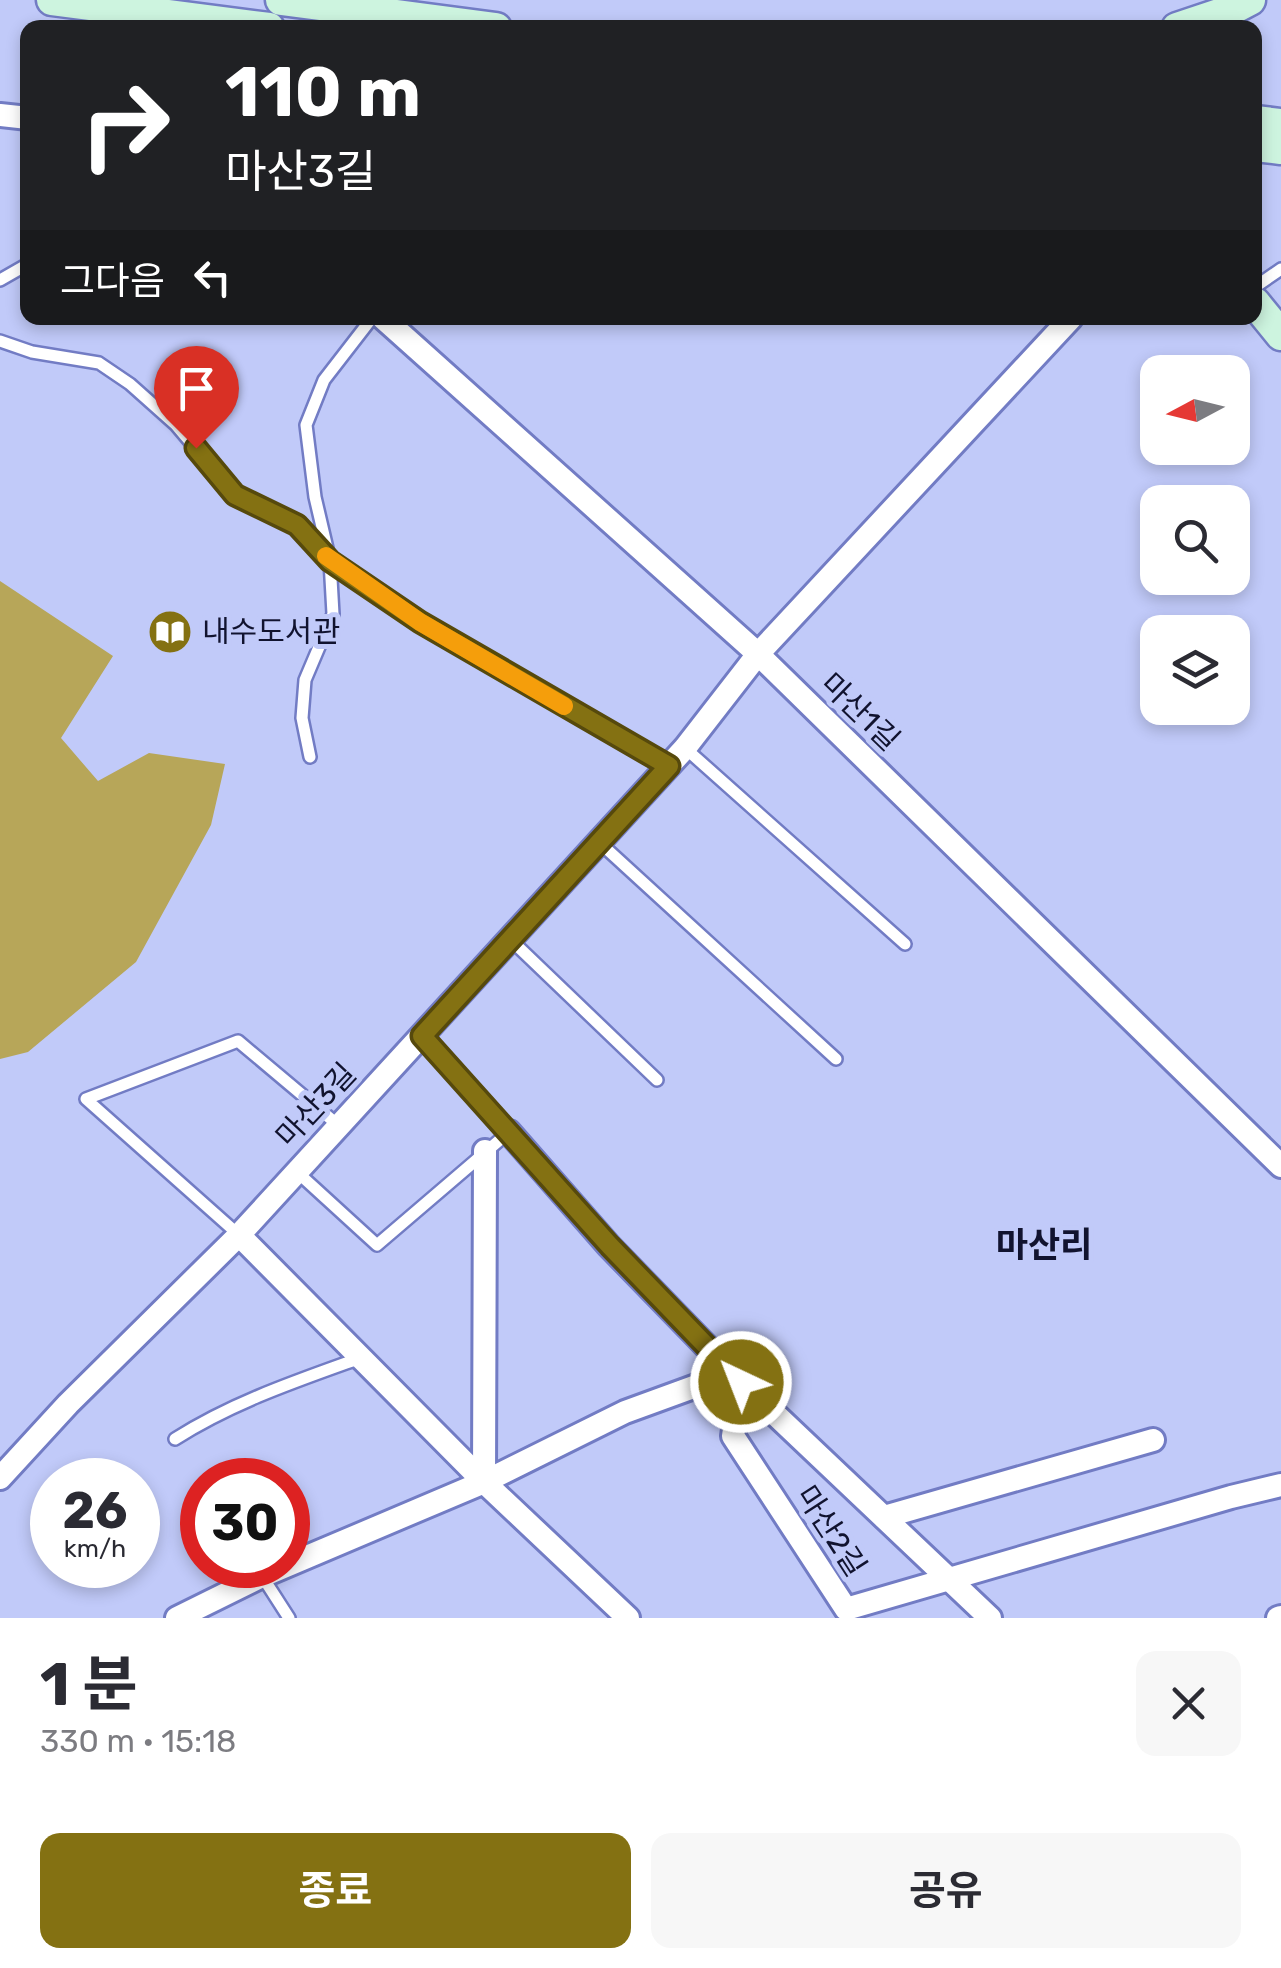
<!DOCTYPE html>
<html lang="ko">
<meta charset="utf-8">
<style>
:root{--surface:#fff;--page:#f7f7f7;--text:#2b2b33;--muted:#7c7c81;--accent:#847112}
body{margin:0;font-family:Rubik,"Noto Sans KR",sans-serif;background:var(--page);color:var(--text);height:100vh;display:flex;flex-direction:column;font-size:38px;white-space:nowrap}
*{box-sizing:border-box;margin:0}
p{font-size:32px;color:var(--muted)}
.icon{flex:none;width:55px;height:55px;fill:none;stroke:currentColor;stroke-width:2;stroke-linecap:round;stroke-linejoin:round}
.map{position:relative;height:1618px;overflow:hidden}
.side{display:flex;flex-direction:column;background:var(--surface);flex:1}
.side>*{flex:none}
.banner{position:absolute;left:20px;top:20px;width:1242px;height:305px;border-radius:20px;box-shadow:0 5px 15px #0003;background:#202124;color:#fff;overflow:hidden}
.needle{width:65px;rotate:263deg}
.controls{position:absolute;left:1140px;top:355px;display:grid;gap:20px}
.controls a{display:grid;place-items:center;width:110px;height:110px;border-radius:20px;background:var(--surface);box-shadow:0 5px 15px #0003;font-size:50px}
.speed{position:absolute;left:30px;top:1458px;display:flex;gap:20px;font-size:50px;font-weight:700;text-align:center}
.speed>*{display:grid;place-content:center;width:130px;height:130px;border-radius:50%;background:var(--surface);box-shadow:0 5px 15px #0003;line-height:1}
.speed small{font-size:25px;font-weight:400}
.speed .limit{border:15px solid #d22;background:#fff;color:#111}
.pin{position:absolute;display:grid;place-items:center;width:85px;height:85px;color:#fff;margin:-102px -42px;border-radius:50% 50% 50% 0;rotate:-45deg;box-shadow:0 0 10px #0007}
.pin .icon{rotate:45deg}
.me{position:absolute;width:110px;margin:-55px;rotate:317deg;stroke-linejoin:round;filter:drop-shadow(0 0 8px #0008)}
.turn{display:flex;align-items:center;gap:35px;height:210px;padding:0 40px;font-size:45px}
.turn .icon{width:130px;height:130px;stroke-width:2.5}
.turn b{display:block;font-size:70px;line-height:85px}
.then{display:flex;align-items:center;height:95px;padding:0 40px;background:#0003;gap:20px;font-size:38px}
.round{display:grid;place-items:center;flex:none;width:105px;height:105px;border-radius:20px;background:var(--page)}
.summary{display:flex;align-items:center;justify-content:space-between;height:170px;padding:0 40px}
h1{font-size:60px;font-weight:700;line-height:75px}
.action{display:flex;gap:20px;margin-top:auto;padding:20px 40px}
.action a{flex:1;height:115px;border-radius:20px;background:var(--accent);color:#fff;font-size:40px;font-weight:700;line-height:115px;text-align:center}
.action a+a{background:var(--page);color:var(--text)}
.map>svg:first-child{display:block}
.green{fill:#b7a659}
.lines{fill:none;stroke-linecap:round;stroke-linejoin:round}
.service-casing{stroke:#727cc4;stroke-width:16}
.minor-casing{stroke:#727cc4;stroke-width:28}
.secondary-casing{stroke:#727cc4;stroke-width:35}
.service{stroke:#fff;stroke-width:11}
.minor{stroke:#fff;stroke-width:22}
.secondary{stroke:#cdf4df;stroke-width:30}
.route-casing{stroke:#56490c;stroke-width:25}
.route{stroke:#847112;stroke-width:18}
.slow{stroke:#f59e0b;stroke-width:18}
.labels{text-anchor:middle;stroke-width:10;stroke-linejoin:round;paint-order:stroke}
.poi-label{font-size:30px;fill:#11132f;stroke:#c1caf9;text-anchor:start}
.street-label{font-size:30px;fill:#11132f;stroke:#c1caf9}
.quarter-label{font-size:35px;font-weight:bold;fill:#11132f;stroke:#c1caf9}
</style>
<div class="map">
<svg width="1281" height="1618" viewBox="0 0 1281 1618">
<rect width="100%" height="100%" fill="#c1caf9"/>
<!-- green -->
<path class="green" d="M0,581L113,656L61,738L98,781L149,753L225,764L211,825L136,962L28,1052L0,1059Z"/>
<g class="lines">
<defs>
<g id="service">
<path d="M0,280L28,264"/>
<path d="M1255,287L1281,269"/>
<path d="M0,341L32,352L99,363L130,384L176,425L235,495L297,525L330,561L315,497L306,425L324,380L372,318"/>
<path d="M685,748L905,944"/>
<path d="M310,757L302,718L305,680L333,614L330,561L419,623L669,766"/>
<path d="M599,842L836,1059"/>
<path d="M510,939L657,1080"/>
<path d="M296,1171L377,1245L509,1132L423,1036"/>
<path d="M239,1235L86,1099L238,1041L338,1125"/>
<path d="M175,1439C233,1402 299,1380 363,1357"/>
<path d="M262,1576L289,1618"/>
</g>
<g id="minor">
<path d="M0,115L28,118"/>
<path d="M383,318L758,654L1281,1166"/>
<path d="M509,1132L609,1246L741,1382L990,1618"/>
<path d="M239,1235L484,1482L628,1618"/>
<path d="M0,1478L68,1404L239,1235L685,748L758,654L1071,318"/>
<path d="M484,1482L485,1151"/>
<path d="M884,1517L1153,1440"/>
<path d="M177,1618L262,1576L484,1482L625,1412L699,1385L741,1382L733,1436L846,1609L1231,1497L1281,1485"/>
<path d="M1278,1618L1281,1617"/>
</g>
<g id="secondary">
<path d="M52,0L269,28"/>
<path d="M281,0L496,28"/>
<path d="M1177,28L1231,10L1250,0"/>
<path d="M1255,121L1281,124"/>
<path d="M1255,146L1281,149"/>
<path d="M1255,303L1281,335"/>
</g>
</defs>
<!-- service casing -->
<use href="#service" class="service-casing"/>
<!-- minor casing -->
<use href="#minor" class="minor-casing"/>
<!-- secondary casing -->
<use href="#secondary" class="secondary-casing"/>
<!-- service -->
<use href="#service" class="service"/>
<!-- minor -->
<use href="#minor" class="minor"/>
<!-- secondary -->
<use href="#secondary" class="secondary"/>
</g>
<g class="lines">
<defs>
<path id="route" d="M196,448L235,495L297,525L330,561L420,622L669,766L422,1036L610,1246L741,1382"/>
</defs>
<!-- route casing -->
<use href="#route" class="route-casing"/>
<!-- route -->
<use href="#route" class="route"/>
<!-- slow -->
<path class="slow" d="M326,556L420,622L564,706"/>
</g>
<!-- icons -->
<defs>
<symbol id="library-disc" viewBox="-11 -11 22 22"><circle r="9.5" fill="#847112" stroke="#c1caf9"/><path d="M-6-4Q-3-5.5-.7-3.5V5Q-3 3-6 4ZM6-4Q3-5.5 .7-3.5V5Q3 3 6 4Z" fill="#fff"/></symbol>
</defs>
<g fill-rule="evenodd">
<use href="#library-disc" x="145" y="607" width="50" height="50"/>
</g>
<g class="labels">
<!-- poi labels -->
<g class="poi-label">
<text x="202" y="642">내수도서관</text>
</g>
<!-- street labels -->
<g class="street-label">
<text transform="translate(860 712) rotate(44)" y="10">마산1길</text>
<text transform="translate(316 1105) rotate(-47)" y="10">마산3길</text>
<text transform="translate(831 1531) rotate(57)" y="10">마산2길</text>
</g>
<!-- quarter labels -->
<g class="quarter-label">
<text x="1044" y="1257">마산리</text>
</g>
</g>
</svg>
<div class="controls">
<a><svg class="needle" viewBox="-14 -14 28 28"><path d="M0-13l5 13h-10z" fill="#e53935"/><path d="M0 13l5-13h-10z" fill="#7c7c81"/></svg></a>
<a><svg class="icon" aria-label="search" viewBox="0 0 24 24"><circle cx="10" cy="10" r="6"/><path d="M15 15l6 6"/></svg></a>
<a><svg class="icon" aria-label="layers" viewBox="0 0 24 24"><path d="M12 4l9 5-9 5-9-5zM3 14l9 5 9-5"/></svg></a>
</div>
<div class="speed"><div>26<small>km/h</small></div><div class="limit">30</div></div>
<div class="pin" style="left:196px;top:448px;background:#d93025"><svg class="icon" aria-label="arrive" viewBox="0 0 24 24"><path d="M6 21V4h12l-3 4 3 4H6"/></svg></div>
<svg class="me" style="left:741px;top:1382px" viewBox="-20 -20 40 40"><circle r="17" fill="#847112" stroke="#fff" stroke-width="3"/><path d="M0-11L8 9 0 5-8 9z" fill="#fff"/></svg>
<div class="banner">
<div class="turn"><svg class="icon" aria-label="right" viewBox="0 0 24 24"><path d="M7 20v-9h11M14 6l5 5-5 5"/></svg><div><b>110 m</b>마산3길</div></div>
<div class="then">그다음<svg class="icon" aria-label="left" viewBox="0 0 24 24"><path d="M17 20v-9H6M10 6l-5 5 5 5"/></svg></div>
</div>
</div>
<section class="side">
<div class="summary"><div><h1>1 분</h1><p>330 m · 15:18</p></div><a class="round"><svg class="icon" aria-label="close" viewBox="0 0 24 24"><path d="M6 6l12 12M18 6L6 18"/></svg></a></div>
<div class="action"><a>종료</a><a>공유</a></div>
</section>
